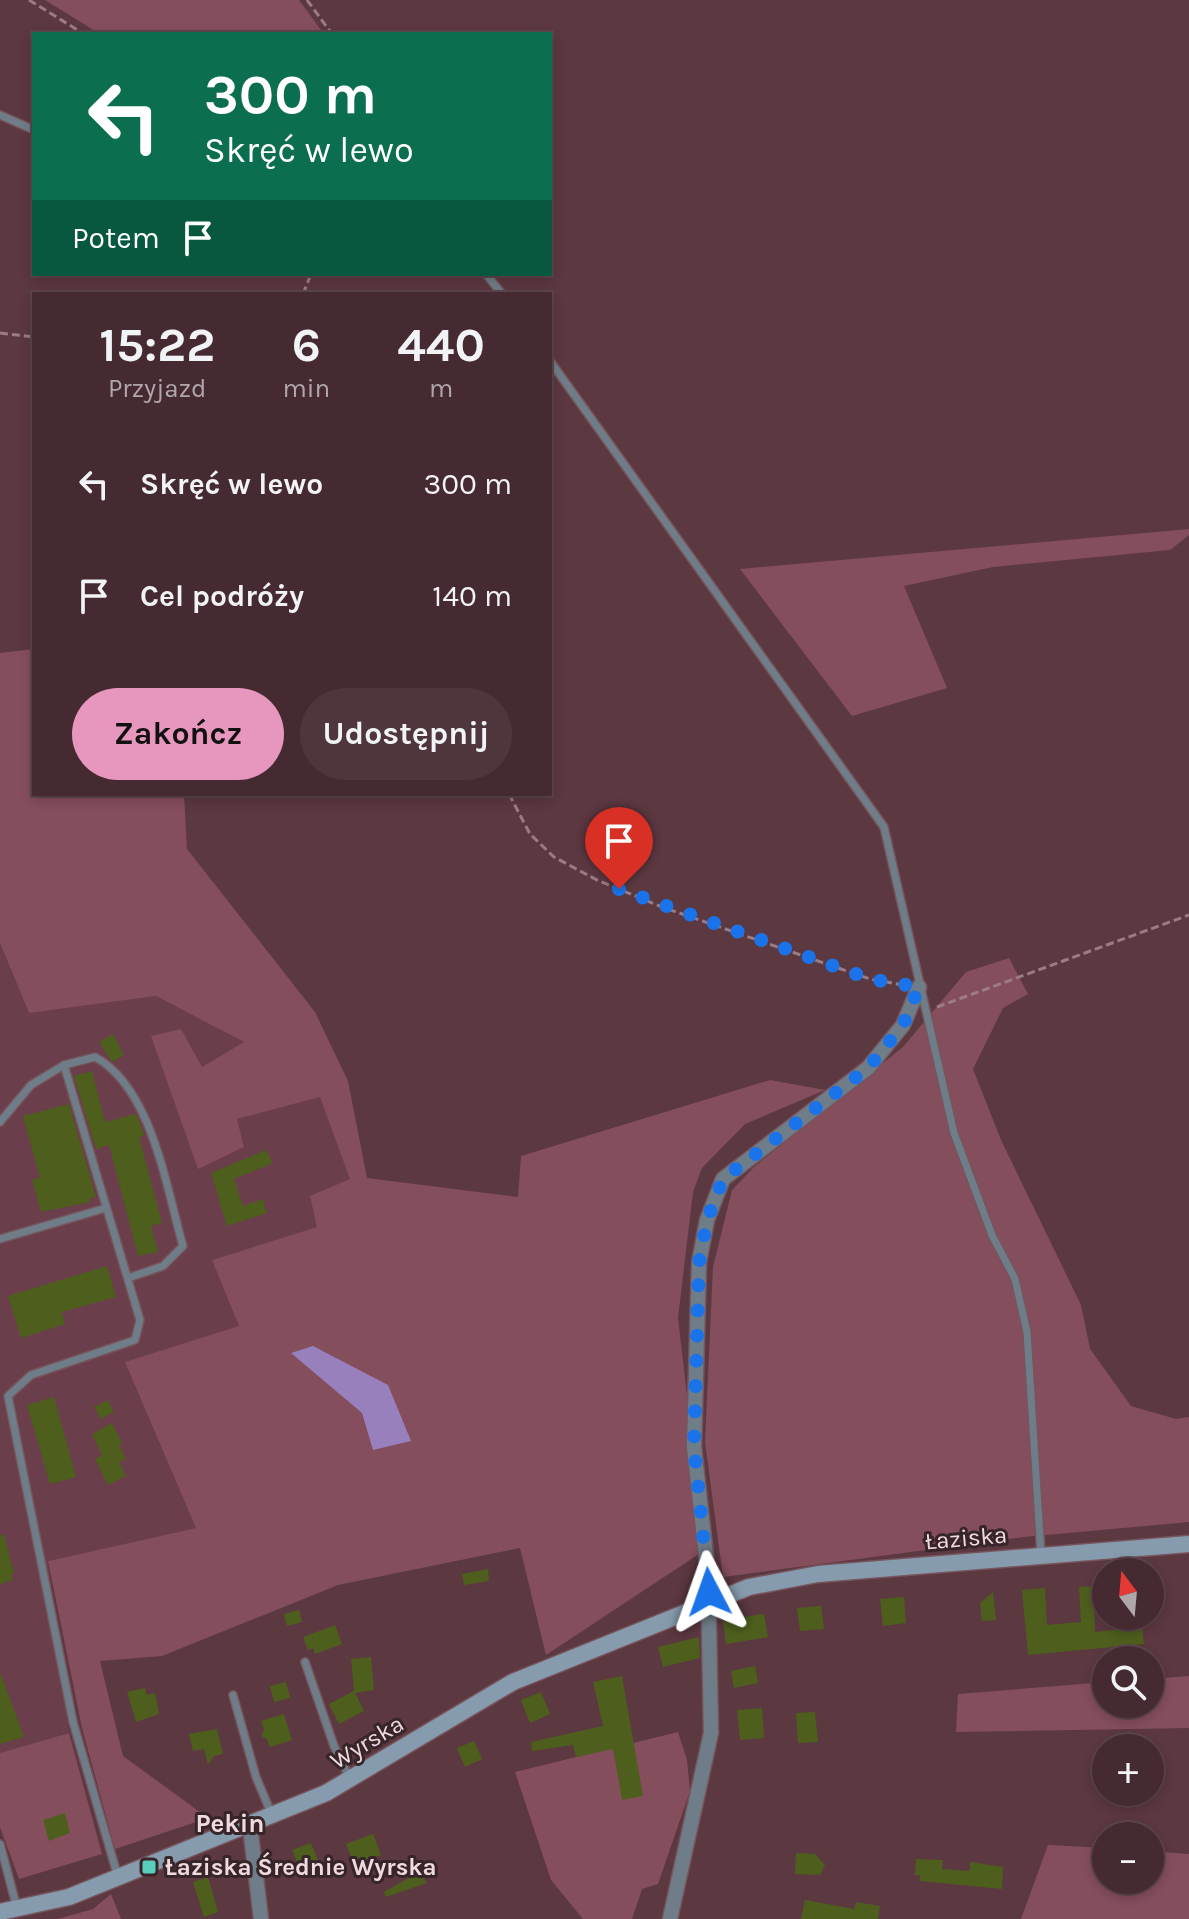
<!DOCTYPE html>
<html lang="pl">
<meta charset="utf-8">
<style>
:root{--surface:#452a31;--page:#4f363d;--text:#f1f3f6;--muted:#b0a7ab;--line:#5d464d;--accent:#e797bd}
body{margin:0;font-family:Karla,sans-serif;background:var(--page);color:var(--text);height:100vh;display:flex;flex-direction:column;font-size:30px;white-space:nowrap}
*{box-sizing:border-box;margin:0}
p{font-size:26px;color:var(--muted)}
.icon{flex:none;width:44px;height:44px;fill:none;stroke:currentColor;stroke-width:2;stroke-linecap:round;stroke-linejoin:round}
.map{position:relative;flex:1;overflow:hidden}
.panel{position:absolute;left:32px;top:292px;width:520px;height:504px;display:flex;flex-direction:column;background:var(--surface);border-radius:0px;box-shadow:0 4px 12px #0003,0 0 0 2px var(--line)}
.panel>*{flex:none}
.banner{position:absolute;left:32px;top:32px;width:520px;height:244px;border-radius:0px;box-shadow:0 4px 12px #0003,0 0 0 2px var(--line);background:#0b6e4f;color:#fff;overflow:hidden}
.needle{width:52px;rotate:344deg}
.controls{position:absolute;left:1092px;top:1558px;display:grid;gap:16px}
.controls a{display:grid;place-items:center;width:72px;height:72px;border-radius:50%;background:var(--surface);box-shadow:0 4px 12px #0003,0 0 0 2px var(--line);font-size:40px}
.pin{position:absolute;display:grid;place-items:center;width:68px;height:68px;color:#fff;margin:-82px -34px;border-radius:50% 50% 50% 0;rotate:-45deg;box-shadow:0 0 8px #0007}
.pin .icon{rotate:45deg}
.me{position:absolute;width:88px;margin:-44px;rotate:356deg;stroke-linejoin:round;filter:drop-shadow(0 0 6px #0008)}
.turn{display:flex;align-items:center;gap:28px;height:168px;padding:0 40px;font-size:36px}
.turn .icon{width:104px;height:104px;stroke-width:2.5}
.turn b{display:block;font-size:56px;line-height:68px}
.then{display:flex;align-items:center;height:76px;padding:0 40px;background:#0003;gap:16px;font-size:30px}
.eta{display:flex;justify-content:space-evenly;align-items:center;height:136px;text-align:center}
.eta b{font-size:48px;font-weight:700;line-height:56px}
.cta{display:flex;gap:16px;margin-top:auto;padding:16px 40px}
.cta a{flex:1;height:92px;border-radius:48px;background:var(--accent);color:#111;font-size:32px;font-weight:700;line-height:92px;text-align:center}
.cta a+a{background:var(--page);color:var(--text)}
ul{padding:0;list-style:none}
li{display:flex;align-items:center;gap:24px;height:112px;padding:0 40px}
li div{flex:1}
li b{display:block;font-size:30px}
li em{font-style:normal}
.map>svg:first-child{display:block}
.built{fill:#6a3e4a}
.green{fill:#854e5d}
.water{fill:#9880bc}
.building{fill:#4e5f1d}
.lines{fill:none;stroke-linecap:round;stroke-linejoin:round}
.lane-casing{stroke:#77555d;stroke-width:10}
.street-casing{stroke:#77555d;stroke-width:17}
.secondary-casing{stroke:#77555d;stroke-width:19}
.path{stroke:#9b7c84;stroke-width:3;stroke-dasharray:8 4;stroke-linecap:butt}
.lane{stroke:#6f7d88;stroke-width:7}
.street{stroke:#6f7d88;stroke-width:14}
.secondary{stroke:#869cae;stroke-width:16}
.route{stroke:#1a73e8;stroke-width:14;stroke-dasharray:0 25.2}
.poi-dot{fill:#5acebd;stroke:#362529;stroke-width:3}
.labels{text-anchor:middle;stroke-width:6;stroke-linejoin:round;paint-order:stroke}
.street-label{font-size:24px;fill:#f1dadf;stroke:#362529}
.poi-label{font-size:24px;font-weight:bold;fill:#f1dadf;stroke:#362529;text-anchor:start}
.neighbourhood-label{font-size:26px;font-weight:bold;fill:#f1dadf;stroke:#362529}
</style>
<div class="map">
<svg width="1189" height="1919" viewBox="0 0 1189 1919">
<rect width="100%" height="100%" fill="#5c3841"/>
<!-- built -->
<path class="built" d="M0,943L29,1013L156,996L245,1042L202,1067L152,1036L236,1119L320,1097L351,1179L318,1227L212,1260L240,1326L196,1528L48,1561L69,1733L0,1753Z"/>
<!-- green -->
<g class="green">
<path d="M45,0H299L324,34H100Z"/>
<path d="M1189,529V535L1170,550L993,567L904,586L947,688L852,716L740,569Z"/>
<path d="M34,649V794H184L187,849L315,1012L348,1081L367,1178L518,1197L521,1156L770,1080L825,1090L745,1124L702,1168L693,1192L678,1318L705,1550L546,1655L520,1548L338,1585L162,1656L100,1661L123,1756L208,1818L115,1849L82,1728L48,1561L196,1528L125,1362L239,1326L212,1260L317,1227L310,1196L350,1179L320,1097L237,1119L244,1147L198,1169L151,1036L181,1029L202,1067L244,1042L156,996L29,1013L0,943V653Z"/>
<path d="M1009,958L1028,994L1003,1008L973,1069L1001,1140L1081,1305L1090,1349L1131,1406L1176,1419L1189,1417V1522L1024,1537L723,1577L705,1442L713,1267L732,1190L754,1167L903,1047L966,972Z"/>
<path d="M1189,1676V1728L956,1732L958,1694L1106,1682V1704H1150V1679Z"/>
<path d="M678,1732L687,1760L690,1791L658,1884L642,1889L632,1919H583L551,1880L515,1772Z"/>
<path d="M69,1733L102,1854L19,1879L0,1827V1753Z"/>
<path d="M1048,1845L1106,1848V1880H1150V1851L1189,1854V1919H1021Z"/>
<path d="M111,1894L121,1919H58L93,1909Z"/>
</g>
<!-- water -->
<path class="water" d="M313,1346L388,1385L411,1441L373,1450L362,1413L291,1353Z"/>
<!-- building -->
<g class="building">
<path d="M113,1034L124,1055L112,1062L99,1042Z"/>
<path d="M92,1071L105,1122L136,1114L143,1131L144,1136L139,1137L162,1223L151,1226L158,1252L138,1256L109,1145L96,1149L74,1076Z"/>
<path d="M69,1104L96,1197L89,1199L90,1202L41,1212L32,1180L40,1178L23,1116Z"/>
<path d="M266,1150L273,1163L234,1179L243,1206L263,1199L267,1213L227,1226L211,1173Z"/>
<path d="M107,1266L116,1297L62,1312L65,1324L21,1338L8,1296Z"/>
<path d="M54,1397L76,1477L50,1484L27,1405Z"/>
<path d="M108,1400L114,1412L100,1419L94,1407Z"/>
<path d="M112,1423L122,1443L119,1445L126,1459L119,1462L126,1476L108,1485L95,1459L102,1455L92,1434Z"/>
<path d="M0,1535H4L14,1573L11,1574L13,1580L0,1584Z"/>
<path d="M488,1569L489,1581L464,1585L462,1574Z"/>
<path d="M1094,1586L1095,1632L1142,1627L1144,1644L1028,1655L1022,1590L1045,1588L1047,1625L1081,1622L1079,1587Z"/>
<path d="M993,1592L996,1620L982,1621L980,1603Z"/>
<path d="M904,1597L906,1623L883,1626L880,1599Z"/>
<path d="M821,1606L824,1629L800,1631L797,1608Z"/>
<path d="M299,1610L302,1622L287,1626L284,1614Z"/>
<path d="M764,1614L768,1637L726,1644L723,1620Z"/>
<path d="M335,1625L342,1644L315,1654L313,1648L308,1650L303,1637Z"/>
<path d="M699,1637L700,1658L663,1667L658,1647Z"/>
<path d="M371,1657L374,1690L355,1693L364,1711L339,1724L329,1704L354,1691L351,1659Z"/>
<path d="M755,1666L758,1683L734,1688L731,1671Z"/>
<path d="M0,1672L24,1737L0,1744Z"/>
<path d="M622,1676L643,1796L622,1800L613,1749L576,1757L573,1745L532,1751L531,1742L603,1726L593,1682Z"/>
<path d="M286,1682L290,1698L274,1702L270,1686Z"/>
<path d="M145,1688L147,1695L155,1693L159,1714L136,1722L127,1692Z"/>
<path d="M541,1692L550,1714L530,1723L521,1700Z"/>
<path d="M762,1708L764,1738L740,1740L737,1710Z"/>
<path d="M815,1712L818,1742L798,1743L796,1713Z"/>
<path d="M284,1714L292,1740L270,1747L267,1739L261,1736L264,1730L261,1721Z"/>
<path d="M217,1729L223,1754L214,1756L208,1765L204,1749L193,1751L189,1734Z"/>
<path d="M474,1741L482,1759L465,1767L457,1748Z"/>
<path d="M65,1813L70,1833L49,1841L43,1820Z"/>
<path d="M373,1834L381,1855L355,1866L346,1844Z"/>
<path d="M311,1843L319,1863L301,1871L292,1850Z"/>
<path d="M796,1853L815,1854L825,1865L820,1875L795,1874Z"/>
<path d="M916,1859L943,1860L942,1869L970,1871V1862L1003,1867L1002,1889L920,1881V1875H915Z"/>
<path d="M419,1872L427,1883L386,1897L384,1892Z"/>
<path d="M208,1877L218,1912L204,1917L193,1882Z"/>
<path d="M805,1900L854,1909L856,1902L880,1906L878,1919H801Z"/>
</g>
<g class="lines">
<defs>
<g id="lane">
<path d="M0,115L34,130"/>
<path d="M486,274L502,294"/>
<path d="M550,361L884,827L954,1133L992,1235L1015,1279L1027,1332L1041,1554"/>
<path d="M64,1065L95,1057C152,1088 166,1187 183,1246L163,1266L128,1278"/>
<path d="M0,1122L31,1085L64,1065L140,1320L135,1340L31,1375L8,1396L73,1722L118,1877"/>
<path d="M0,1239L106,1208"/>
<path d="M305,1662L334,1746L350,1779"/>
<path d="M233,1695L256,1777L272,1815"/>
<path d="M0,1844L17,1908"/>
</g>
<g id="street">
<path d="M250,1826L261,1919"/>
<path d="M670,1919L711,1733L708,1574L694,1447L699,1263L707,1220L723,1179L868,1068L903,1025L919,987"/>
</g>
<path id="secondary" d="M0,1912L69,1897L326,1793L513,1682L749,1587L818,1574L1189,1544"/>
</defs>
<!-- lane casing -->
<use href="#lane" class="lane-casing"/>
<!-- street casing -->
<use href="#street" class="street-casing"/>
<!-- secondary casing -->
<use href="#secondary" class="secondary-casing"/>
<!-- path -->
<g class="path">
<path d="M29,0L84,34"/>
<path d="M307,0L332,34"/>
<path d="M303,294L311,274"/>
<path d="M0,333L34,337"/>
<path d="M509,794L530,834L554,857L597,880L662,907L870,979L903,985"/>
<path d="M937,1007L1189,915"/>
</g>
<!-- lane -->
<use href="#lane" class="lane"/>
<!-- street -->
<use href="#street" class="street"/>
<!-- secondary -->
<use href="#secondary" class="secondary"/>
</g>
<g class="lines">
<!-- route -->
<path class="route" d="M619,889L870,979L919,987L903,1025L868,1068L723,1179L707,1220L699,1263L694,1447L709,1592"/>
</g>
<!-- markers -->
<rect class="poi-dot" x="141" y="1859" width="16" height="16" rx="4"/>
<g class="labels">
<!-- street labels -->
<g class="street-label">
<text transform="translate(966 1538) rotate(-5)" y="8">Łaziska</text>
<text transform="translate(367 1742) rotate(-31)" y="8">Wyrska</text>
</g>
<!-- poi labels -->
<g class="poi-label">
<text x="165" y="1875">Łaziska Średnie Wyrska</text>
</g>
<!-- neighbourhood labels -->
<g class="neighbourhood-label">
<text x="230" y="1832">Pekin</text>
</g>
</g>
</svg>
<div class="controls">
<a><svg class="needle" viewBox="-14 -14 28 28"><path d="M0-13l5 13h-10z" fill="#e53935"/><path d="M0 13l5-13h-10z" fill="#b0a7ab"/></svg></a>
<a><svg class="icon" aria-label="search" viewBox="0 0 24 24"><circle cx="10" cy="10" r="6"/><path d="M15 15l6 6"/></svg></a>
<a>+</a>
<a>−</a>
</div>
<div class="pin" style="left:619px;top:889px;background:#d93025"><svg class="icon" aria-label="arrive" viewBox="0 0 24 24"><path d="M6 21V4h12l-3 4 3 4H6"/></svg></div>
<svg class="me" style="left:709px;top:1592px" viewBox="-20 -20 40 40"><path d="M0-17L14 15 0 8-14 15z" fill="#1a73e8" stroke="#fff" stroke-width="4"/></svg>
<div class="banner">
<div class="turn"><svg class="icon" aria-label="left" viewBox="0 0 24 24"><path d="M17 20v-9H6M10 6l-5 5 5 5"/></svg><div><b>300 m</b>Skręć w lewo</div></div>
<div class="then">Potem<svg class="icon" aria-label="arrive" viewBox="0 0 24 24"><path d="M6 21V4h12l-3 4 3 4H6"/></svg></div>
</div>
<section class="panel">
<div class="eta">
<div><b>15:22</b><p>Przyjazd</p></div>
<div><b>6</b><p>min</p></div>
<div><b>440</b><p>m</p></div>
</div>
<ul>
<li><svg class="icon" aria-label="left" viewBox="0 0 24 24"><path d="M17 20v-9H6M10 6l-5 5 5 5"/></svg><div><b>Skręć w lewo</b></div><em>300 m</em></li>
<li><svg class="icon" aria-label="arrive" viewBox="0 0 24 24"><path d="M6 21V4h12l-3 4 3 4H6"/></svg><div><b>Cel podróży</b></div><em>140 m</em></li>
</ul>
<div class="cta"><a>Zakończ</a><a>Udostępnij</a></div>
</section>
</div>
